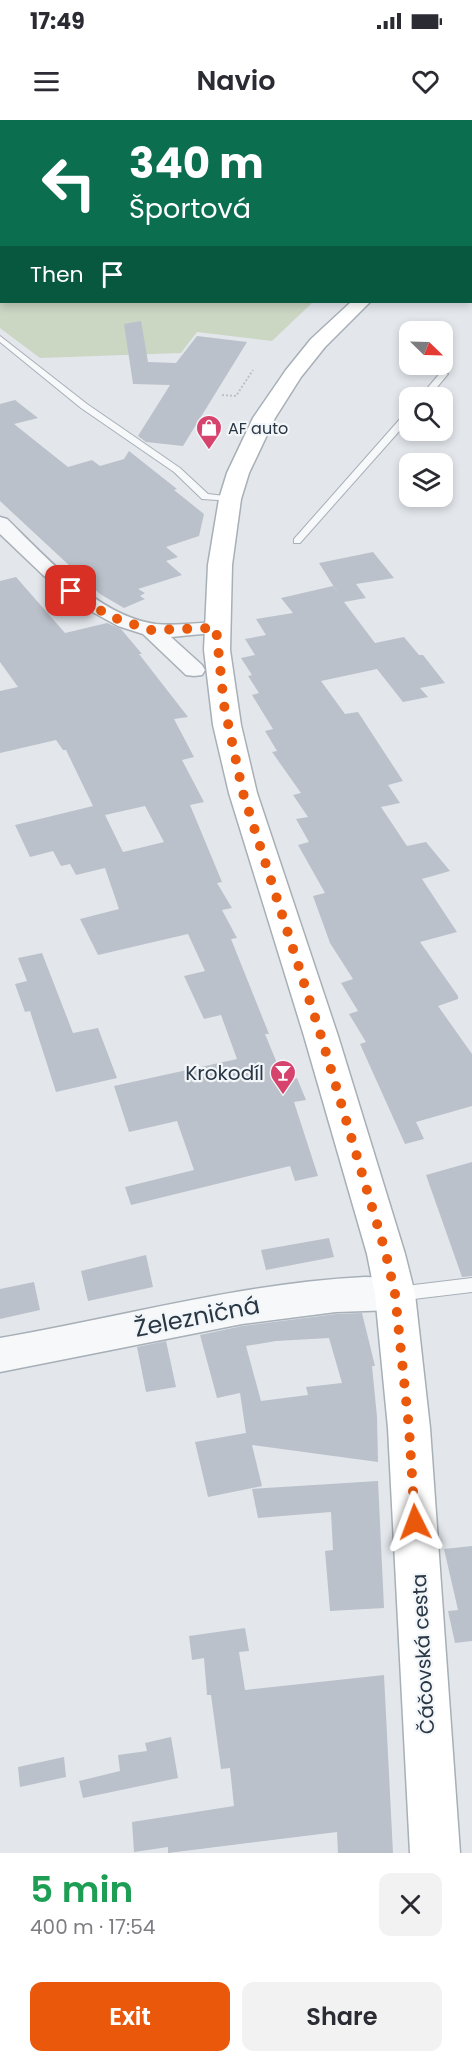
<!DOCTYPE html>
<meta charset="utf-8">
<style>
:root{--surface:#fff;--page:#f2f2f3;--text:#2b2b33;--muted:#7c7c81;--accent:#ea580c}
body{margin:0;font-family:Poppins,sans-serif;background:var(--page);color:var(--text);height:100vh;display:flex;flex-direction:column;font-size:22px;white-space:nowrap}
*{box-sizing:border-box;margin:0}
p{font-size:20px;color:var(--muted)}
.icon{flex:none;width:33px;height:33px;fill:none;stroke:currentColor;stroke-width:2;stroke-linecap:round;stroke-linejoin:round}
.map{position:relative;height:1733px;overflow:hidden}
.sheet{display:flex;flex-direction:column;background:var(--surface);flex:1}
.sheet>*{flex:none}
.top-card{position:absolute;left:0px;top:0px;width:472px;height:183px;box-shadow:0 3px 9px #0003;background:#0b6e4f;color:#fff;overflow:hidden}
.needle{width:39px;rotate:113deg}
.controls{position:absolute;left:399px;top:201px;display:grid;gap:12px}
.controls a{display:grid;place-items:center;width:54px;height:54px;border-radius:12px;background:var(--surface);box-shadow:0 3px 9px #0003;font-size:30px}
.pin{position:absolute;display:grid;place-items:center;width:51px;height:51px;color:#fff;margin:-26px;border-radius:12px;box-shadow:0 3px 9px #0006}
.me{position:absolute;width:66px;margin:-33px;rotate:357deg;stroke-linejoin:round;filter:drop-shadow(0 0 4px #0008)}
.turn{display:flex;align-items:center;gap:21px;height:126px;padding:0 30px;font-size:27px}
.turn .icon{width:78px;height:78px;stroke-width:2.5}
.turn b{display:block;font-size:42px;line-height:51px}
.then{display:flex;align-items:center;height:57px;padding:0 30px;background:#0003;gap:12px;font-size:22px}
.round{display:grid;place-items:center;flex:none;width:63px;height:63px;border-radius:12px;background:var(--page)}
.head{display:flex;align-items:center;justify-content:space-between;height:102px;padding:0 30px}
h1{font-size:36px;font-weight:600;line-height:45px;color:#1e9e55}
.action{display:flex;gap:12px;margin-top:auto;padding:12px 30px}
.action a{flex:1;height:69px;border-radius:12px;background:var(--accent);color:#fff;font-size:24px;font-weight:600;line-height:69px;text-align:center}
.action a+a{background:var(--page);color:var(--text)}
.status{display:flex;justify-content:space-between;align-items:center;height:42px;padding:0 30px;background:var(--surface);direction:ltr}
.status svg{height:16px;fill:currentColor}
header{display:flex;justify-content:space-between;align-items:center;height:78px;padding:0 30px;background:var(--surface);font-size:27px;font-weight:600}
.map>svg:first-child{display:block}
.green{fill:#cbd6c3}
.building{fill:#bac1ca;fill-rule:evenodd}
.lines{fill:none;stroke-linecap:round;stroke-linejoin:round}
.service-casing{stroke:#a7afb7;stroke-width:2}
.minor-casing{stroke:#a7afb7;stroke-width:3}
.tertiary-casing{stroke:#a7afb7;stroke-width:3}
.secondary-casing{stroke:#a7afb7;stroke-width:3}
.path{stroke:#bdc2c7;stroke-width:2;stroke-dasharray:2 2;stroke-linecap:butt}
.service{fill:#f6f8fa;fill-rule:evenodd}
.minor{fill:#f6f8fa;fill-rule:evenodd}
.tertiary{fill:#f6f8fa;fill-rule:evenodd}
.secondary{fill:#fff;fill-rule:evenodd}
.route{stroke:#ea580c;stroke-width:10;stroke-dasharray:0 18}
.labels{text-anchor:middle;stroke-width:4.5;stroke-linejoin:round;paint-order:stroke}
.far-poi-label{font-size:16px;fill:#293745;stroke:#f3f6f9;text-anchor:start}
.poi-label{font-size:20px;fill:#293745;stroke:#f3f6f9;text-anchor:end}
.street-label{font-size:20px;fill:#293745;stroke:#f3f6f9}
.near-street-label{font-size:24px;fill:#293745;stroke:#f3f6f9}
</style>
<div class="status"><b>17:49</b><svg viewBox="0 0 49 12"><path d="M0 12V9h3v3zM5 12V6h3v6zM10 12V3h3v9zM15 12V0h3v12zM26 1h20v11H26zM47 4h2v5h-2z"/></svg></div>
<header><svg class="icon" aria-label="menu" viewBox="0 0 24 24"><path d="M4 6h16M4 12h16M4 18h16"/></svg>Navio<svg class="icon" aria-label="heart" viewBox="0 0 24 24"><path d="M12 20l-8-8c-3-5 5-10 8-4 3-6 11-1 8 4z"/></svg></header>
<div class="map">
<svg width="472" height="1733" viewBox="0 0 472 1733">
<rect width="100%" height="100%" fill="#e3e7ec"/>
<!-- green -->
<path class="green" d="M0,0H472V79L471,2H2V182H313L272,221L197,212L181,233L40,238L0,208Z"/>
<!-- building -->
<g class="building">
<path d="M141,201L148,242L176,243L197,216L247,222L183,326L146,322L138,316L170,265L133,264L124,204Z"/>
<path d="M15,280L38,298L14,304L68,347L92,340L100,346L124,339L129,331L177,369L174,370L204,394L199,416L166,427L178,437L166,441L182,455L138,469L145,473L140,476L145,479L124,488L100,474L0,381V284Z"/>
<path d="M373,432L394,458L356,464L366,478L344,482L375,523L404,517L419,535H423L445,563L420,568L428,577L403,582L377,549L321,561L345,594L358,592L403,661L388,665L400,683L381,687L407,726L426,722L450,751L422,759L457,812L420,822L458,876V879L438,886L472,934V986L416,1002L424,1019L405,1024L360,924L366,922L349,894L358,891L341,863L353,859L330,823L313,776L325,773L298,725L309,722L296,699L308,697L293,675L301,673L272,632L277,631L265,611L273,609L252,575L259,573L248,556L252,555L241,538L255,535L245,519L266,515L256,499L293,493L281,478L333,466L339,475L319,443Z"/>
<path d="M16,457L65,513L107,503L121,509L142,534H139L188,597L174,599L194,637L182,640L204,682L190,685L222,762L217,763L232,788L222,790L237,818L231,819L269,914H265L284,960L297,958L306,980L294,982L318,1056L295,1061L290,1046L131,1085L125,1067L194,1050L177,1001L129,1012L114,966L237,939L221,895L204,899L184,856L205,851L188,814L98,835L80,799L119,789L105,748L76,755L70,744L61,746L53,731L30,737L15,705L93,686L66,630H63L56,620L0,633V571L18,567L0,542V461ZM145,686L164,722L123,732L105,695Z"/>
<path d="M42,833L73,913L98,908L117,958L56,972L30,891L25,892L15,864L27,861L18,838Z"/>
<path d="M472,1042V1156L462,1157L426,1055Z"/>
<path d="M329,1118L334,1137L266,1150L261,1130Z"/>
<path d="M146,1135L153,1167L88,1181L81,1151Z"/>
<path d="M34,1162L40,1190L0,1199V1169Z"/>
<path d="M362,1193L375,1246H372L377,1297L378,1342L252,1325L262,1366L208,1377L195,1322L246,1313L240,1273L217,1278L200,1215L242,1206L336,1194ZM329,1218L342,1263L306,1267L308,1275L261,1281L246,1226L276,1221Z"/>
<path d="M166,1221L176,1267L146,1272L137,1227Z"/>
<path d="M378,1361L384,1488L330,1491L325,1431L333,1430L331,1392L258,1398L252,1369Z"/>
<path d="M472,1426V1521L455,1523L448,1491L458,1490L444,1429Z"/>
<path d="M245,1508L249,1531L239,1532L245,1570L384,1555L393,1733H338L337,1712L168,1733V1727L134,1732L132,1702L234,1686L230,1648L221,1649L211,1575H207L204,1538L192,1540L189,1516Z"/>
<path d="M171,1617L178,1658L83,1678L79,1661L120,1651L118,1635L147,1631L145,1623Z"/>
<path d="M64,1637L66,1657L20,1667L18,1647Z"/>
</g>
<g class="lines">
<defs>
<g id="service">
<path d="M0,216L87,284L180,348L208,374L233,377V381L202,379L174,352L81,288L0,222Z"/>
<path d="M441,252L448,254L428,278H419Z"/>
<path d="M407,291H410V299L300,423H294V419Z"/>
<path d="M472,1158V1172L397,1181L391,1179L389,1174L391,1169L397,1167Z"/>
</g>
<path id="minor" d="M0,397L7,399C46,437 99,497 156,504C176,506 196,503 216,502L223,504L226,508L223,512L171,517L202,545L205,550L202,555L194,556L186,555L143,514L118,506L78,484L43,455L0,414Z"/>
<path id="tertiary" d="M365,1157L395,1158L409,1162L415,1174L409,1186L395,1190L336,1192L242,1204L0,1252V1218C121,1197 242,1163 365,1157Z"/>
<g id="secondary">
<rect x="471" y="103" width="1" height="10"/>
<path d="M351,182H370L325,227L301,257L275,298L249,353L241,379L232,445L230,530L241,605L257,673L338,916L405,1134L415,1174L430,1308L460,1733H410L388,1308L375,1174L367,1134L304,916L229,673L213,605L204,530L208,445L219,379L227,353L253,298L286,250L311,219Z"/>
</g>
</defs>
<!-- service casing -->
<use href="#service" class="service-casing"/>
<!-- minor casing -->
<use href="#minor" class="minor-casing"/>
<!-- tertiary casing -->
<use href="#tertiary" class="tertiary-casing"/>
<!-- secondary casing -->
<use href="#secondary" class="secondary-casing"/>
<!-- path -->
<path class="path" d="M222,275L236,276L253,250"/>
<!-- service -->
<use href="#service" class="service"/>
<!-- minor -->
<use href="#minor" class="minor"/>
<!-- tertiary -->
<use href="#tertiary" class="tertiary"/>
<!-- secondary -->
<use href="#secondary" class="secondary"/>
</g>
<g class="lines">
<!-- route -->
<path class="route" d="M71,471L109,496L150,510L216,508L224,585L243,673L321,916L386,1134L395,1174L409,1308L415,1402"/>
</g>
<!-- icons -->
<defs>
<symbol id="shop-pin" viewBox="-11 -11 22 30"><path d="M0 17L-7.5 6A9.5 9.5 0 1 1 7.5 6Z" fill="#d6436d" stroke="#f3f6f9"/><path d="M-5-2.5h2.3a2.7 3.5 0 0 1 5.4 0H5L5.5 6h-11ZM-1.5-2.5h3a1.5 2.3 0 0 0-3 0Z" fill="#fff"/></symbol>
<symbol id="bar-pin" viewBox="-11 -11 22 30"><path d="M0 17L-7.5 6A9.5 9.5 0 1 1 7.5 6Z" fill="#d6436d" stroke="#f3f6f9"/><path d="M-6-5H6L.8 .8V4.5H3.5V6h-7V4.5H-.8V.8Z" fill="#fff"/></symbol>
</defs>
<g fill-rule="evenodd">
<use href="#shop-pin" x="194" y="293" width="30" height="40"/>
<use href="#bar-pin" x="268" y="938" width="30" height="40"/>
</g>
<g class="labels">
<!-- far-poi labels -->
<g class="far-poi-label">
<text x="228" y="314">AF auto</text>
</g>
<!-- poi labels -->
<g class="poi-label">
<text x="264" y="960">Krokodíl</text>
</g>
<!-- street labels -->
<g class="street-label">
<text transform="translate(423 1534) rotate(-93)" y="7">Čáčovská cesta</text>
</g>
<!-- near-street labels -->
<g class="near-street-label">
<text transform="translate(197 1197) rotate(-11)" y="8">Železničná</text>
</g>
</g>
</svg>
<div class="controls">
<a><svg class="needle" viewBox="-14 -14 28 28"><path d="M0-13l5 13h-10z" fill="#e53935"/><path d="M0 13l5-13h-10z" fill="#7c7c81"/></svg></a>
<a><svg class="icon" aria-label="search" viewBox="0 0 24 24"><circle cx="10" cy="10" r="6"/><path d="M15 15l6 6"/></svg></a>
<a><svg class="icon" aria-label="layers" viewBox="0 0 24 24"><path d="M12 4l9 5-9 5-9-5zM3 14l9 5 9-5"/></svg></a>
</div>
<div class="pin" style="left:71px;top:471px;background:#d93025"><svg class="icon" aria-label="arrive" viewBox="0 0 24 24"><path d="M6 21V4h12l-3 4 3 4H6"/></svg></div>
<svg class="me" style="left:415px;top:1402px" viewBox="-20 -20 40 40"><path d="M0-17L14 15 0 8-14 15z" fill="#ea580c" stroke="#fff" stroke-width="4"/></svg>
<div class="top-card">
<div class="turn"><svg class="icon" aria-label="left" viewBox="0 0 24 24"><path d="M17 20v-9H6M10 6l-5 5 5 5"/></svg><div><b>340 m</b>Športová</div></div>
<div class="then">Then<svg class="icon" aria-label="arrive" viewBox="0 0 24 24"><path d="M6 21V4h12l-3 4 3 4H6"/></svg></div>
</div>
</div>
<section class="sheet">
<div class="head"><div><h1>5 min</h1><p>400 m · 17:54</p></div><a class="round"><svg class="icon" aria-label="close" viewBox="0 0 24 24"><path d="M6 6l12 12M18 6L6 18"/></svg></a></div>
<div class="action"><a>Exit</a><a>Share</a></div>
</section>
